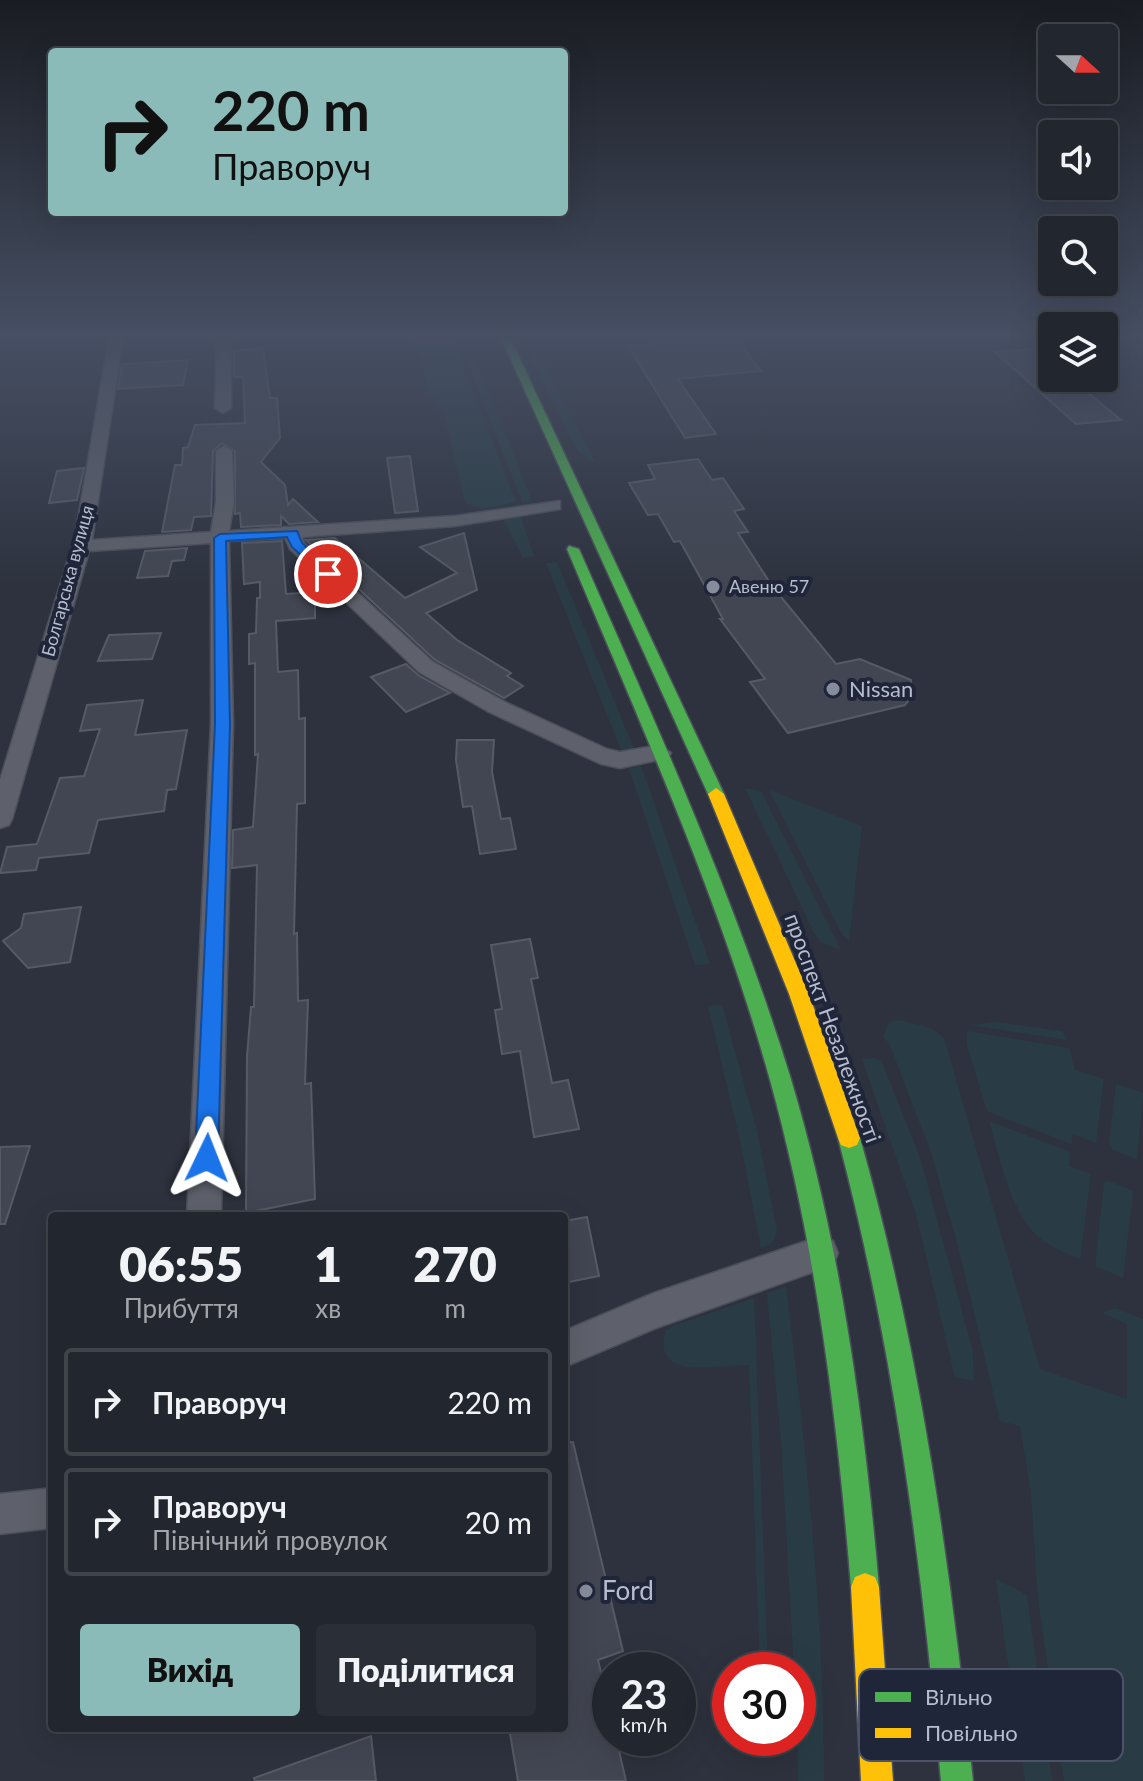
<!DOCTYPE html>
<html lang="uk">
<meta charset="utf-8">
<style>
:root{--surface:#22262e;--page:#2a2e36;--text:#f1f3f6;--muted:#a2a5aa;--line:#3f434a;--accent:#8bbbb9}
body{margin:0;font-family:Lato,sans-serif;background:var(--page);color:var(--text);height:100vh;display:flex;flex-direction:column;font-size:30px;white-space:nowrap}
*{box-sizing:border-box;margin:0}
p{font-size:26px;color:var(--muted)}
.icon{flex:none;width:44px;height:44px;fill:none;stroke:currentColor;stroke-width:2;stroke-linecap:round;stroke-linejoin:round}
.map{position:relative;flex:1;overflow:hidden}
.side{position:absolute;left:48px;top:1212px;width:520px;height:520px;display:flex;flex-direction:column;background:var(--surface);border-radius:8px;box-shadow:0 8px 32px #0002,0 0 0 2px var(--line)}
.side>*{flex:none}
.top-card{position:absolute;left:48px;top:48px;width:520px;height:168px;border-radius:8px;box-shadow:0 8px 32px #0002,0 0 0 2px var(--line);background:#8bbbb9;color:#111;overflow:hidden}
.needle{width:52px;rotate:111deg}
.fabs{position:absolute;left:1038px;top:24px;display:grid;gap:16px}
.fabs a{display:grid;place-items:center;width:80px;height:80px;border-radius:8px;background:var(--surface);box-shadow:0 8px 32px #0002,0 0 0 2px var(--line);font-size:40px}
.speed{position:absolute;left:592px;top:1652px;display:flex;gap:16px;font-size:40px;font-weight:700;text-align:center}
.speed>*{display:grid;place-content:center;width:104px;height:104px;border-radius:50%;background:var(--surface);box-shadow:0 8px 32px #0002,0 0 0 2px var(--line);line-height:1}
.speed small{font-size:20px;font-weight:400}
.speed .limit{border:12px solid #d22;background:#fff;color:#111}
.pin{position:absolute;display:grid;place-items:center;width:68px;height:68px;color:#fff;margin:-34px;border:4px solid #fff;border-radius:50%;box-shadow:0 2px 8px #0007}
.me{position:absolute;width:88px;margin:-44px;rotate:2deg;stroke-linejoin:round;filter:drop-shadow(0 0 6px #0008)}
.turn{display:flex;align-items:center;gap:28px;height:168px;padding:0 32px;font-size:36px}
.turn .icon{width:104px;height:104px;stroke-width:2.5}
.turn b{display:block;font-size:56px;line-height:68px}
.eta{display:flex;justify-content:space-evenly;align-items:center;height:136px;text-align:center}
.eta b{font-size:48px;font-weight:800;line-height:56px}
.cta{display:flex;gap:16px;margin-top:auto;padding:16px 32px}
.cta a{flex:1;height:92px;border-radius:8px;background:var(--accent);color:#111;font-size:32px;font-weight:800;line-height:92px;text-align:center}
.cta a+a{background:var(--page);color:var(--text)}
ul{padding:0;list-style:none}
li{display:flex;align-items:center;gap:24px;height:108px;margin:0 16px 12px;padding:0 16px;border:4px solid var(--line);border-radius:8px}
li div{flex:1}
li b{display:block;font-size:30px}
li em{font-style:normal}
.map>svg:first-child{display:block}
.green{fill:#293c45}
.building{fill:#424652;stroke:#555a65;stroke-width:2}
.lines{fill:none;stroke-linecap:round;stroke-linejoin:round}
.street-casing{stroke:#4b4f5a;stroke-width:3}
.fast-casing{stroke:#4b4f5a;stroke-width:3}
.slow-casing{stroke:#4b4f5a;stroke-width:3}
.street{fill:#5e616b;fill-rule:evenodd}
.fast{fill:#4caf50;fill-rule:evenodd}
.slow{fill:#ffc107;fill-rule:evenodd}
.route{fill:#1a73e8;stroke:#114b97;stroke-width:2}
.poi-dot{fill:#878c9c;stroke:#1f263a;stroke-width:3}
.labels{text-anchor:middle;stroke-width:8;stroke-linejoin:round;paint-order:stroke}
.far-street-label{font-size:18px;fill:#b8bdce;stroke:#1f263a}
.far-poi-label{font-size:18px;fill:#b8bdce;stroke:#1f263a;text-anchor:start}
.poi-label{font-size:22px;fill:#b8bdce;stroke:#1f263a;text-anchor:start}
.street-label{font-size:22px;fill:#b8bdce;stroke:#1f263a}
.near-poi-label{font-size:26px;fill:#b8bdce;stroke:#1f263a;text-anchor:start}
.key{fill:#1f263a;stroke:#4d5366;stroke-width:2}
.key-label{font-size:22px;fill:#b8bdce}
</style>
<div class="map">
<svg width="1143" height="1781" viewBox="0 0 1143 1781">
<rect width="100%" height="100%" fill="#2d323e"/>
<!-- green -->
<g class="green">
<path d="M408,338H452L516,502L483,509L465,503L443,411C426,401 424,369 419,354C417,349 411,345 408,338Z"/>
<path d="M473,353L532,500L522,502L464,354Z"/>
<path d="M539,353L596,464L578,452L529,354Z"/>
<path d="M519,512L534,556L523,558L502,517Z"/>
<path d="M557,562L634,749L622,752L546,563Z"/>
<path d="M641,766L710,964L695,965L629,769Z"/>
<path d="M745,788L761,791L841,950L821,942L814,933Z"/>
<path d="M769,790L862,826L849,941L842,934Z"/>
<path d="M722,1005L757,1131L777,1232L772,1243L761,1248L740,1140L708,1006Z"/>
<path d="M900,1020L931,1028L944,1038L1040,1369L1127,1399V1324L1102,1313L1115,1308L1143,1319V1781H1064L1038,1598L1031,1493L1020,1426L1000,1421L958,1246L931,1152L889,1043L883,1037L889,1022Z"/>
<path d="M995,1022L1062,1031L1067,1040L970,1025Z"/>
<path d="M967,1031L1069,1048L1075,1070L1104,1079L1096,1143L1073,1134L1071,1144L987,1111L967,1045Z"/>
<path d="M874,1058L881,1060L920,1158L973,1352L974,1381L955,1377L916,1214L862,1059Z"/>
<path d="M1116,1084L1143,1093L1137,1159L1113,1150L1109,1144Z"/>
<path d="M989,1121L1070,1152L1069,1166L1091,1174L1080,1259C1067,1253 1052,1248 1041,1239C1009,1213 1001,1159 989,1121Z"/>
<path d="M1109,1181L1133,1191L1123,1278L1095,1266L1104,1183Z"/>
<path d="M786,1286C806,1450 824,1616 824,1781H798V1670H794L781,1440L767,1293Z"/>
<path d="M754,1298L768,1670H760L749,1365C720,1364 650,1383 666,1330L676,1325Z"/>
<path d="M996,1579L1027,1595L1052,1781H1025Z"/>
</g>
<!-- building -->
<g class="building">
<path d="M735,338L761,371L678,379L716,434L685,438L628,346Z"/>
<path d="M263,348L270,398H277L280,438L261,462L285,485L288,505L293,499L318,522L289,524L281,516V525L241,527L240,513L235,514V451L222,443L213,451L211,516L194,517L191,530L162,532L175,465H182L183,448L188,447L195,425L245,423L243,377H234V351Z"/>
<path d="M1035,349L1052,363V378H1070L1121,420L1076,424L995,352Z"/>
<path d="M188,360L183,385L118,389L122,364Z"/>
<path d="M410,456L418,511L395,513L387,458Z"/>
<path d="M698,459L712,480L723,478L744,509L734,511L748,532L738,533L772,586L836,664L860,659L911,680L912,696L905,705L788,733L750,682L765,679L720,619H723L680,541L674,542L658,514L648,515L629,483L655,479L648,465Z"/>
<path d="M84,468L77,500L49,503L57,471Z"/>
<path d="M464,533L477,590L426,613L457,640L511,673L507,676L523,686L504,698L435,660L306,540L335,538L405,598L457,573L420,547Z"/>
<path d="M282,541L286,594L315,592V618L276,621L278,672L298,670L299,719L305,718V803L297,804L294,934L297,933L298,1001L308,1000L305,1084L311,1083L315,1199L246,1213L247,1057L251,1007H254L257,865L232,868L233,830L253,827L258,754L255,755V663L249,664V634L256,633L257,598H260V582L244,584L242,543Z"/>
<path d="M187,548L184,560L172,561L168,576L137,578L145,551Z"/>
<path d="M161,633L152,659L98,661L109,635Z"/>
<path d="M406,664L418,675L450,693L406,712L371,677Z"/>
<path d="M143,700L135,735L187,730L176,789L167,790L164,811L98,820L89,853L39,858L36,870L0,873L7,847L37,844L60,778L84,776L100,729L80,731L87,705Z"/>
<path d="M457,740H494L492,772L501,819L510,818L516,849L480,854L472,806L463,807L456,760Z"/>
<path d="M81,907L70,962L28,968L3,941L21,928L24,914Z"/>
<path d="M530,939L538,978L531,979L552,1083L568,1080L579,1129L534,1137L520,1051L502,1054L495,1010L502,1009L491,945Z"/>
<path d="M30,1146L5,1224H0V1147Z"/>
<path d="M587,1217L599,1276L564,1283V1221Z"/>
<path d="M573,1442L623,1651L598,1660L610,1711V1738H616L626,1781H518L509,1728H564V1443Z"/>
<path d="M371,1736L376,1781H255L254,1778Z"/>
</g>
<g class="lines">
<defs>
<g id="street">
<path d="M109,338H123L92,540L211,532L216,502V451L224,446L232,451L234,502L229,531L455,516L560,501V509L554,510L455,526L302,537L304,543L433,662L505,702L607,749L620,752L660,745L671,753L668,758L620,768L601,764L489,712L419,672L290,549L285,538L229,541L233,724L221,1216H187L211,724V543L89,551L12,819L9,825L0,828V780L75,537Z"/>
<path d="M217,338H231V408L223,413L215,408Z"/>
<path d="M821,1236L833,1241L838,1253L833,1265L656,1328L564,1367V1331L654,1293Z"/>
<path d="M52,1488V1528L0,1534V1494Z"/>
</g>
<g id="fast">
<path d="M501,338H510L724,794L722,798L716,800L708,794Z"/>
<path d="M569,546L579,549C655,722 734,895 790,1076C840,1242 864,1415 879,1587L875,1597L865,1601L855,1597L851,1587C837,1416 816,1246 770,1080C719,897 640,723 567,549Z"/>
<path d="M849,1128L857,1131L860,1138C920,1349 950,1563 973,1781H941C922,1563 894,1349 838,1138L841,1131Z"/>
</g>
<g id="slow">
<path d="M716,788L724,794L809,994L860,1138L857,1145L849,1148L841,1145L838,1138L789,994L708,794Z"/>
<path d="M865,1573L875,1577L879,1587L893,1781H861L851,1587L855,1577Z"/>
</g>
</defs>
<!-- street casing -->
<use href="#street" class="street-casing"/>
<!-- fast casing -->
<use href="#fast" class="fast-casing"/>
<!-- slow casing -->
<use href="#slow" class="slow-casing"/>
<!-- street -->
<use href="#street" class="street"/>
<!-- fast -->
<use href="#fast" class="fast"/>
<!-- slow -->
<use href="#slow" class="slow"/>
</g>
<!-- sky -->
<linearGradient id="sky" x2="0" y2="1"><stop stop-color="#191c22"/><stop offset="0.57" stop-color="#464f63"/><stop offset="1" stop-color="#464f63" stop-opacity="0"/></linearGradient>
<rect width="1143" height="588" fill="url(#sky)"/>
<!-- route -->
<path class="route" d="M297,531L302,543L333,572V577H324L292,547L287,537L226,541L230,724L218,1158L215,1166L207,1169L199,1166L195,1158L215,724L214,538L220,534Z"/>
<!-- markers -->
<g class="poi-dot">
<circle cx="713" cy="587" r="8"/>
<circle cx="833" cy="689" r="8"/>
<circle cx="586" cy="1591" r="8"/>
</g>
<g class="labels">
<!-- far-street labels -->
<g class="far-street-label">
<text transform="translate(68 581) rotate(-75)" y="6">Болгарська вулиця</text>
</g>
<!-- far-poi labels -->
<g class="far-poi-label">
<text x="729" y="593">Авеню 57</text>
</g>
<!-- poi labels -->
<g class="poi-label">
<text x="849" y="697">Nissan</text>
</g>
<!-- street labels -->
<g class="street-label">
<text transform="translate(833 1028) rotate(70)" y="8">проспект Незалежності</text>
</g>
<!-- near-poi labels -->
<g class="near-poi-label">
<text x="602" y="1600">Ford</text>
</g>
</g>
<!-- legend -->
<rect x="859" y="1669" width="264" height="92" rx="12" class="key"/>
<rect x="875" y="1692" width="36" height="10" fill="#4caf50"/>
<rect x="875" y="1728" width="36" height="10" fill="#ffc107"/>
<g class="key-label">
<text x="925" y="1705">Вільно</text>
<text x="925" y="1741">Повільно</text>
</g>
</svg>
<div class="fabs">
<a><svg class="needle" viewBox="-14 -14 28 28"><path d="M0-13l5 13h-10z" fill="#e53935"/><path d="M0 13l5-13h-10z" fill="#a2a5aa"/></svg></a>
<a><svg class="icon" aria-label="sound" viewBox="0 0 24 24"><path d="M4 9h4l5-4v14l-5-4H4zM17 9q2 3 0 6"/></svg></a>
<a><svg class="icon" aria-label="search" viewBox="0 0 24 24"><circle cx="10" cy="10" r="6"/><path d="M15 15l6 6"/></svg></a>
<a><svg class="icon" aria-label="layers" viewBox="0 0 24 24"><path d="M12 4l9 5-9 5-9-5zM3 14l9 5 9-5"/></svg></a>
</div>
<div class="speed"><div>23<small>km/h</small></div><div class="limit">30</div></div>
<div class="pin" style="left:328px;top:574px;background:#d93025"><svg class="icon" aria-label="arrive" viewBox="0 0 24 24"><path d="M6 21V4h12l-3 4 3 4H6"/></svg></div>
<svg class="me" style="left:207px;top:1158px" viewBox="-20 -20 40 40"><path d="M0-17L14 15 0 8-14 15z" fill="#1a73e8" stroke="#fff" stroke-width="4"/></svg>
<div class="top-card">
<div class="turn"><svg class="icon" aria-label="right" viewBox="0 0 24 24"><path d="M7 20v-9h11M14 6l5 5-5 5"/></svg><div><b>220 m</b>Праворуч</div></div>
</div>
<section class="side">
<div class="eta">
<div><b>06:55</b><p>Прибуття</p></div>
<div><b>1</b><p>хв</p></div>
<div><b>270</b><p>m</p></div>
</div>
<ul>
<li><svg class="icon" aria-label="right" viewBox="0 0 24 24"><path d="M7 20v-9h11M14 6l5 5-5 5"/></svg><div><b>Праворуч</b></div><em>220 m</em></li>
<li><svg class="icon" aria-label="right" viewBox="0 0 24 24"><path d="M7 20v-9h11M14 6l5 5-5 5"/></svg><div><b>Праворуч</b><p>Північний провулок</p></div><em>20 m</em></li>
</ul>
<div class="cta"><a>Вихід</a><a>Поділитися</a></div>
</section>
</div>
